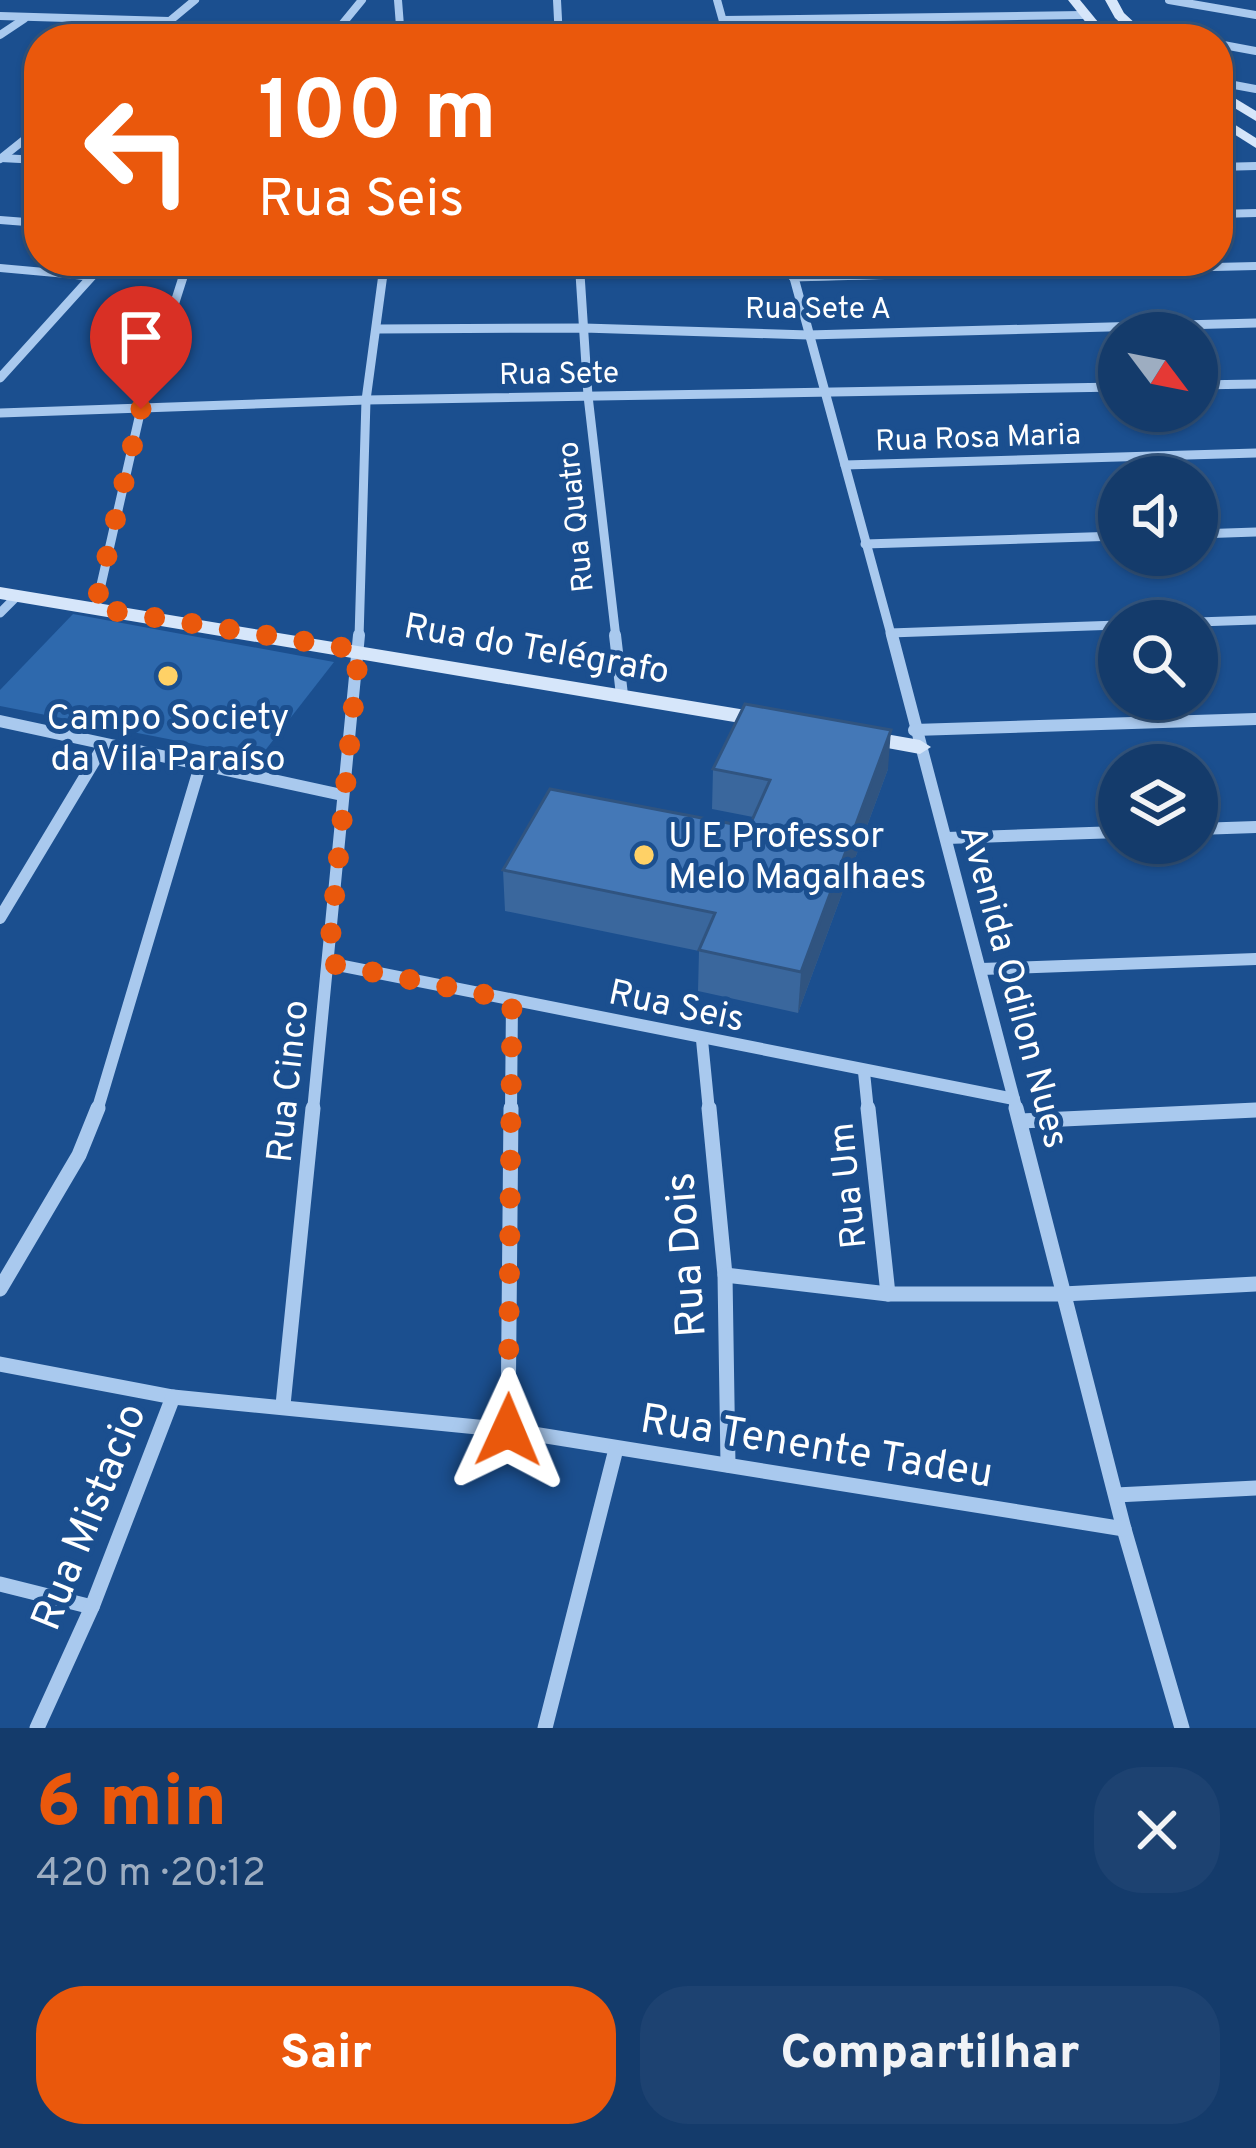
<!DOCTYPE html>
<html lang="pt">
<meta charset="utf-8">
<style>
:root{--surface:#143b6b;--page:#1d4271;--text:#f1f3f6;--muted:#9dadc1;--line:#33557e;--accent:#ea580c}
body{margin:0;font-family:Overpass,sans-serif;background:var(--page);color:var(--text);height:100vh;display:flex;flex-direction:column;font-size:45px;white-space:nowrap}
*{box-sizing:border-box;margin:0}
p{font-size:39px;color:var(--muted)}
.icon{flex:none;width:66px;height:66px;fill:none;stroke:currentColor;stroke-width:2;stroke-linecap:round;stroke-linejoin:round}
.map{position:relative;height:1728px;overflow:hidden}
.sheet{display:flex;flex-direction:column;background:var(--surface);flex:1}
.sheet>*{flex:none}
.guide{position:absolute;left:24px;top:24px;width:1209px;height:252px;border-radius:48px;box-shadow:0 3px 9px #0004,0 0 0 3px var(--line);background:#ea580c;color:#fff;overflow:hidden}
.needle{width:78px;rotate:122deg}
.fabs{position:absolute;left:1098px;top:312px;display:grid;gap:24px}
.fabs a{display:grid;place-items:center;width:120px;height:120px;border-radius:50%;background:var(--surface);box-shadow:0 3px 9px #0004,0 0 0 3px var(--line);font-size:60px}
.pin{position:absolute;display:grid;place-items:center;width:102px;height:102px;color:#fff;margin:-123px -51px;border-radius:50% 50% 50% 0;rotate:-45deg;box-shadow:0 0 12px #0007}
.pin .icon{rotate:45deg}
.me{position:absolute;width:132px;margin:-66px;rotate:1deg;stroke-linejoin:round;filter:drop-shadow(0 0 9px #0008)}
.turn{display:flex;align-items:center;gap:42px;height:252px;padding:0 36px;font-size:54px}
.turn .icon{width:156px;height:156px;stroke-width:2.5}
.turn b{display:block;font-size:84px;line-height:102px}
.round{display:grid;place-items:center;flex:none;width:126px;height:126px;border-radius:48px;background:var(--page)}
.overview{display:flex;align-items:center;justify-content:space-between;height:204px;padding:0 36px}
h1{font-size:72px;font-weight:800;line-height:90px;color:var(--accent)}
.cta{display:flex;gap:24px;margin-top:auto;padding:24px 36px}
.cta a{flex:1;height:138px;border-radius:48px;background:var(--accent);color:#fff;font-size:48px;font-weight:800;line-height:138px;text-align:center}
.cta a+a{background:var(--page);color:var(--text)}
.map>svg:first-child{display:block}
.green{fill:#2e69ad}
.lines{fill:none;stroke-linecap:round;stroke-linejoin:round}
.lane{stroke:#a9c9ee;stroke-width:4.5}
.street-far3{stroke:#a9c9ee;stroke-width:8}
.street-far2{stroke:#a9c9ee;stroke-width:9}
.street-far1{stroke:#a9c9ee;stroke-width:12}
.street{stroke:#a9c9ee;stroke-width:15}
.secondary{fill:#d6e6fa;fill-rule:evenodd}
.wall{fill:#3a679d}
.shaded-wall{fill:#305480}
.building{fill:#4478b7;stroke:#305480;stroke-width:3}
.route{stroke:#ea580c;stroke-width:21;stroke-dasharray:0 37.8}
.poi-dot{fill:#ffd166;stroke:#1b4f8f;stroke-width:4.5}
.labels{text-anchor:middle;stroke-width:10;stroke-linejoin:round;paint-order:stroke}
.far-street-label{font-size:30px;fill:#fff;stroke:#1b4f8f}
.street-label{font-size:36px;fill:#fff;stroke:#1b4f8f}
.poi-label{font-size:36px;fill:#fff;stroke:#1b4f8f}
.near-street-label{font-size:42px;fill:#fff;stroke:#1b4f8f}
</style>
<div class="map">
<svg width="1256" height="1728" viewBox="0 0 1256 1728">
<rect width="100%" height="100%" fill="#1b4f8f"/>
<!-- green -->
<path class="green" d="M73,614L334,662L260,757L0,706V690Z"/>
<g class="lines">
<!-- lane -->
<path class="lane" d="M245,39L252,32"/>
<!-- street-far3 -->
<g class="street-far3">
<path d="M398,0L401,39"/>
<path d="M557,0L559,39"/>
<path d="M717,0L728,39"/>
<path d="M1169,0L1256,15"/>
<path d="M0,16L169,21"/>
<path d="M723,20L1082,15"/>
<path d="M1133,29L1188,39"/>
<path d="M0,35L24,19"/>
<path d="M148,39L195,0"/>
<path d="M330,39L362,0"/>
<path d="M1218,44L1256,51"/>
<path d="M1218,82L1256,89"/>
<path d="M1,158L39,160"/>
<path d="M0,159L39,128"/>
<path d="M1218,167L1256,166"/>
<path d="M1218,214L1256,213"/>
<path d="M0,220L39,223"/>
<path d="M579,261L580,277"/>
<path d="M789,261L793,277"/>
<path d="M0,268L89,276"/>
<path d="M91,277L106,261"/>
<path d="M183,277L188,261"/>
<path d="M383,277L385,261"/>
<path d="M793,277L1256,266"/>
</g>
<!-- street-far2 -->
<g class="street-far2">
<path d="M71,274L89,276"/>
<path d="M580,274L588,396L616,638"/>
<path d="M793,274L892,638"/>
<path d="M793,277L903,274"/>
<path d="M379,329L584,328L808,335L1256,323"/>
<path d="M0,378L94,274"/>
<path d="M1197,385L1256,384"/>
<path d="M0,413L366,400L1119,387"/>
<path d="M845,465L1256,453"/>
<path d="M1197,534L1256,532"/>
<path d="M865,544L1119,536"/>
<path d="M96,607L141,409L184,274"/>
<path d="M0,613L17,596"/>
<path d="M1197,622L1256,620"/>
<path d="M890,633L1119,625"/>
<path d="M359,638L366,400L383,274"/>
</g>
<!-- street-far1 -->
<g class="street-far1">
<path d="M615,635L622,695"/>
<path d="M892,635L1017,1111"/>
<path d="M0,721L342,795"/>
<path d="M914,730L1256,719"/>
<path d="M1197,829L1256,827"/>
<path d="M947,838L1119,832"/>
<path d="M0,918L104,745"/>
<path d="M328,963L1014,1099"/>
<path d="M981,969L1256,959"/>
<path d="M702,1040L709,1111"/>
<path d="M864,1072L868,1111"/>
<path d="M97,1111L200,766"/>
<path d="M313,1111L359,635"/>
<path d="M511,1111L512,1000"/>
<path d="M1234,1111L1256,1110"/>
</g>
<!-- street -->
<g class="street">
<path d="M709,1108L725,1275L728,1465"/>
<path d="M868,1108L888,1294"/>
<path d="M1016,1108L1124,1529L1182,1728"/>
<path d="M1021,1121L1256,1110"/>
<path d="M725,1275L888,1294H1063L1256,1284"/>
<path d="M0,1289L79,1155L98,1108"/>
<path d="M0,1364L173,1397L508,1430L1124,1529"/>
<path d="M283,1405L313,1108"/>
<path d="M508,1430L511,1108"/>
<path d="M1116,1495L1256,1488"/>
<path d="M0,1584L92,1607"/>
<path d="M37,1728L92,1607L173,1397"/>
<path d="M545,1728L616,1449"/>
</g>
<!-- secondary -->
<g class="secondary">
<path d="M1068,0H1080L1112,39H1099Z"/>
<path d="M1105,0H1117L1124,13L1152,39H1138L1115,18Z"/>
<path d="M1218,88L1256,111V121L1218,98Z"/>
<path d="M1218,114L1256,138V148L1218,124Z"/>
<path d="M0,587L770,714L781,721L770,728L0,599Z"/>
<path d="M857,729L920,740L931,747L920,754L849,741L846,736L849,731Z"/>
</g>
</g>
<!-- wall -->
<path class="wall" d="M713,769H888L798,1013L698,991L699,951L505,911L503,870L749,827L753,817L712,809Z"/>
<!-- shaded-wall -->
<path class="shaded-wall" d="M891,730L888,769L798,1013L801,972Z"/>
<!-- building -->
<path class="building" d="M745,704L891,730L801,972L699,950L715,913L503,870L550,789L749,827L770,780L713,769Z"/>
<g class="lines">
<!-- route -->
<path class="route" d="M141,409L95,608L359,650L328,963L512,1000L508,1430"/>
</g>
<!-- markers -->
<g class="poi-dot">
<circle cx="168" cy="676" r="12"/>
<circle cx="644" cy="855" r="12"/>
</g>
<g class="labels">
<!-- far-street labels -->
<g class="far-street-label">
<text x="818" y="318">Rua Sete A</text>
<text transform="translate(559 373) rotate(-1)" y="10">Rua Sete</text>
<text transform="translate(978 437) rotate(-2)" y="10">Rua Rosa Maria</text>
<text transform="translate(575 517) rotate(-96)" y="10">Rua Quatro</text>
</g>
<!-- street labels -->
<g class="street-label">
<text transform="translate(537 647) rotate(10)" y="13">Rua do Telégrafo</text>
<text transform="translate(1016 986) rotate(75)" y="13">Avenida Odilon Nues</text>
<text transform="translate(677 1004) rotate(12)" y="13">Rua Seis</text>
<text transform="translate(286 1081) rotate(-84)" y="13">Rua Cinco</text>
<text transform="translate(846 1186) rotate(-96)" y="13">Rua Um</text>
</g>
<!-- poi labels -->
<g class="poi-label">
<text x="168" y="729">Campo Society<tspan x="168" dy="41">da Vila Paraíso</tspan></text>
<text x="668" y="847" text-anchor="start">U E Professor<tspan x="668" dy="41">Melo Magalhaes</tspan></text>
</g>
<!-- near-street labels -->
<g class="near-street-label">
<text transform="translate(684 1255) rotate(-94)" y="15">Rua Dois</text>
<text transform="translate(817 1444) rotate(9)" y="15">Rua Tenente Tadeu</text>
<text transform="translate(87 1516) rotate(-68)" y="15">Rua Mistacio</text>
</g>
</g>
</svg>
<div class="fabs">
<a><svg class="needle" viewBox="-14 -14 28 28"><path d="M0-13l5 13h-10z" fill="#e53935"/><path d="M0 13l5-13h-10z" fill="#9dadc1"/></svg></a>
<a><svg class="icon" aria-label="sound" viewBox="0 0 24 24"><path d="M4 9h4l5-4v14l-5-4H4zM17 9q2 3 0 6"/></svg></a>
<a><svg class="icon" aria-label="search" viewBox="0 0 24 24"><circle cx="10" cy="10" r="6"/><path d="M15 15l6 6"/></svg></a>
<a><svg class="icon" aria-label="layers" viewBox="0 0 24 24"><path d="M12 4l9 5-9 5-9-5zM3 14l9 5 9-5"/></svg></a>
</div>
<div class="pin" style="left:141px;top:409px;background:#d93025"><svg class="icon" aria-label="arrive" viewBox="0 0 24 24"><path d="M6 21V4h12l-3 4 3 4H6"/></svg></div>
<svg class="me" style="left:508px;top:1430px" viewBox="-20 -20 40 40"><path d="M0-17L14 15 0 8-14 15z" fill="#ea580c" stroke="#fff" stroke-width="4"/></svg>
<div class="guide">
<div class="turn"><svg class="icon" aria-label="left" viewBox="0 0 24 24"><path d="M17 20v-9H6M10 6l-5 5 5 5"/></svg><div><b>100 m</b>Rua Seis</div></div>
</div>
</div>
<section class="sheet">
<div class="overview"><div><h1>6 min</h1><p>420 m · 20:12</p></div><a class="round"><svg class="icon" aria-label="close" viewBox="0 0 24 24"><path d="M6 6l12 12M18 6L6 18"/></svg></a></div>
<div class="cta"><a>Sair</a><a>Compartilhar</a></div>
</section>
